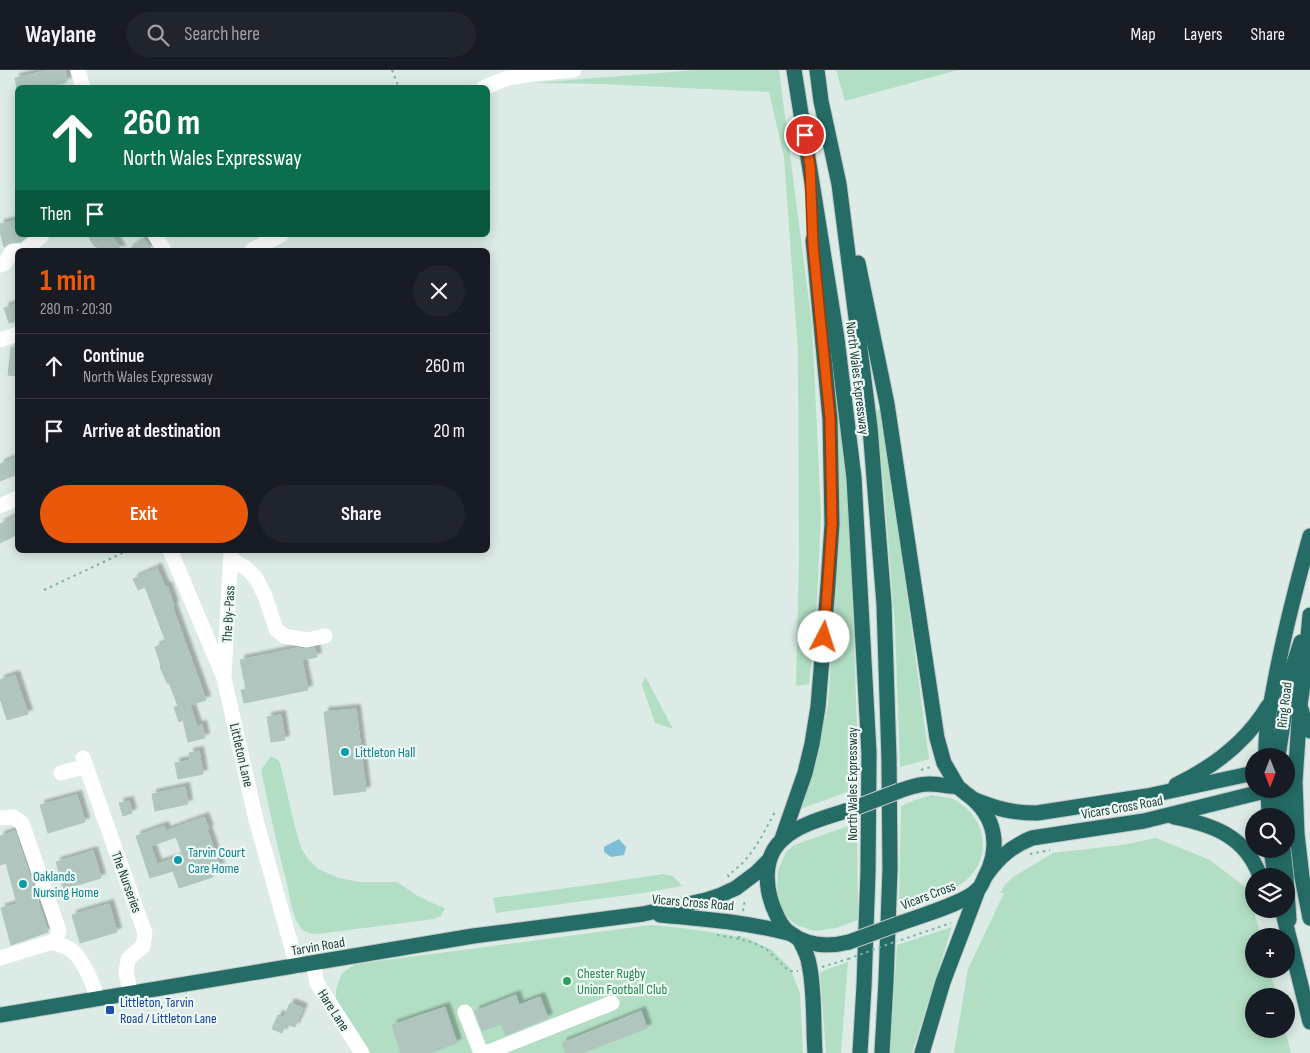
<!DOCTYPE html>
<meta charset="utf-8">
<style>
:root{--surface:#171b24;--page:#20242c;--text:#f1f3f6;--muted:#9ea1a6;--line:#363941;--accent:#ea580c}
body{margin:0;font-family:"Sofia Sans Condensed",sans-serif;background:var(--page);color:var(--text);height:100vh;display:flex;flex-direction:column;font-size:19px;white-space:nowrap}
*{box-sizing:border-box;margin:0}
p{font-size:16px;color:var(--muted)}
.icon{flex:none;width:28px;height:28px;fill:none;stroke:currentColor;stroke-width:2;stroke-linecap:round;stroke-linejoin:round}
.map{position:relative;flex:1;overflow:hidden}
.side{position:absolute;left:15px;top:178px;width:475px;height:305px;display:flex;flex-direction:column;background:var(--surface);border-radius:8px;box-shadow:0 2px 12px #0003}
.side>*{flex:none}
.banner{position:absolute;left:15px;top:15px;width:475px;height:152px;border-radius:8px;box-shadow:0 2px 12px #0003;background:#0b6e4f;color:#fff;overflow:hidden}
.needle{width:32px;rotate:180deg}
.tools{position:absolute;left:1245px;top:678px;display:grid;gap:10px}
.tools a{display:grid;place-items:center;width:50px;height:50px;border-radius:50%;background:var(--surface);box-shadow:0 2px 12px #0003;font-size:25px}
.pin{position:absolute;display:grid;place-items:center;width:42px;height:42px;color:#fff;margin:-21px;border:2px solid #fff;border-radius:50%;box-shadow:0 1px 5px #0007}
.me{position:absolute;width:55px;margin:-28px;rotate:5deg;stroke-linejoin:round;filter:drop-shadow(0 0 4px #0008)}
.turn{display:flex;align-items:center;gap:18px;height:105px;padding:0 25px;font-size:22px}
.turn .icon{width:65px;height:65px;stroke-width:2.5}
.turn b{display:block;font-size:35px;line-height:42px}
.then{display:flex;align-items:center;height:48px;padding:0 25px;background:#0003;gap:10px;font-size:19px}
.round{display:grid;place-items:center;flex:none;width:52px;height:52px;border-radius:26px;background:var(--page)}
.overview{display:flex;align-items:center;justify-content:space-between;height:85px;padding:0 25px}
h1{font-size:30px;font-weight:700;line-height:38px;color:var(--accent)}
.primary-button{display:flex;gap:10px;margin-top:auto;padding:10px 25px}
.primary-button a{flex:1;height:58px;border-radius:30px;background:var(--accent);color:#fff;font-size:20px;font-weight:700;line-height:58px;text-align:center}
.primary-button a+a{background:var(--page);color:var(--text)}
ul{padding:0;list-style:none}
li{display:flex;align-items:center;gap:15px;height:65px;padding:0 25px;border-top:1px solid var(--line)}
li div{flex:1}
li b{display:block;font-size:19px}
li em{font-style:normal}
header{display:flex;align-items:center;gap:30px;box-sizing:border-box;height:70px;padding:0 25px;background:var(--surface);border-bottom:1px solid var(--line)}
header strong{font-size:24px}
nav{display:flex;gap:28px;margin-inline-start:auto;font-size:18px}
.search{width:350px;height:45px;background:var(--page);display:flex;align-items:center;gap:12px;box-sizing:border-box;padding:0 18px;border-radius:28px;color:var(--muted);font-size:19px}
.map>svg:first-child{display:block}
.green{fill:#b2dfc4}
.water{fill:#7cbed8}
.building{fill:#b1c5bf;stroke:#aec5be;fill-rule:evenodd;filter:url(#shadow)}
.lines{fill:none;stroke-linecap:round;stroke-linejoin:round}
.highway-casing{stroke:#bfc8c7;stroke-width:17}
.path{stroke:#78b2a8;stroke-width:2;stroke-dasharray:2.5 4;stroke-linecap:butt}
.minor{stroke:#fff;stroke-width:15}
.highway{stroke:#256b66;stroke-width:15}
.highway-bridge-casing{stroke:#bfc8c7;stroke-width:17;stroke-linecap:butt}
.path-bridge{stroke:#78b2a8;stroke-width:2;stroke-dasharray:2.5 4;stroke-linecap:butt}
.highway-bridge{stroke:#256b66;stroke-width:15}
.route-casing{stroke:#983908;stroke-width:12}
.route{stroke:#ea580c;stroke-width:9}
.culture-dot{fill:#0f9aa8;stroke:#edf7f3;stroke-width:2}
.leisure-dot{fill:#2e9e5b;stroke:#edf7f3;stroke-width:2}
.transit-dot{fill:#1a4fb4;stroke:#edf7f3;stroke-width:2}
.labels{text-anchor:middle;stroke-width:4.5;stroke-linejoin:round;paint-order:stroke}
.street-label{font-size:14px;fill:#1c3b37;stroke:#edf7f3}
.culture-label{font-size:14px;fill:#0d838f;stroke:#edf7f3;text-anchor:start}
.leisure-label{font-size:14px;fill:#27864d;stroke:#edf7f3;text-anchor:start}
.transit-label{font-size:14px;fill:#164399;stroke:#edf7f3;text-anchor:start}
</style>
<header>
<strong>Waylane</strong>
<div class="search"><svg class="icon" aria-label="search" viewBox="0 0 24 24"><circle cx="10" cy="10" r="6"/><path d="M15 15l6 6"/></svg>Search here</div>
<nav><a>Map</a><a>Layers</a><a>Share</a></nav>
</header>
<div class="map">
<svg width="1310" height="983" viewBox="0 0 1310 983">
<defs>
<filter id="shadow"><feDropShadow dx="4.5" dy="-4.5" stdDeviation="1" flood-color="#0004"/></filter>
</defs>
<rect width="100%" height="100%" fill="#dcebe6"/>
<!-- green -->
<g class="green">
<path d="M696,0H779L812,254L821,445L816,551L809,614L796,616L799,487L798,282L784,87L769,22L602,14L533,13Z"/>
<path d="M836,0H958L845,31Z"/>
<path d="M833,329L838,331L845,394L851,484L859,713L850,717V721L800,739L828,636L837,506L838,384Z"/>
<path d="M882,339L929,689L900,697L895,557L884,418L875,340Z"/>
<path d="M645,606L673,659L655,653L642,615Z"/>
<path d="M271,686L278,690L280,693L295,757L301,778L308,789L318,799L339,808L359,812H397L416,825L430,832L445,838L441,846L434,849L318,864C312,864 305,863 301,858C292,847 290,827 287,814C277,776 269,738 261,700Z"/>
<path d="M932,725C939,727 949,727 955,730C986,747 994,788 965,811C950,823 917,829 899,835L901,736L915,730Z"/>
<path d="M857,753L858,850L836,858L815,861L796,855L783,843L778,829L777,820L778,800L786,782L794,775Z"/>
<path d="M1156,768L1210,790L1248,819L1261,866H1254V899H1269L1277,926H1254V959H1285L1291,983H954L968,899L1004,823H1000L1005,815L1013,807L1053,783L1122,775Z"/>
<path d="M663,804L673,806L682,816L643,823L496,843L493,828L604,813Z"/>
<path d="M651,855L691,859L747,868L772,880L790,898L800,923L803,983H368L336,934V919L342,903L356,894Z"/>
<path d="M952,857L912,983H890L897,875Z"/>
<path d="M848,892L841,983H826L820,902Z"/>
</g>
<!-- water -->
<path class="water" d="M619,769L626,777L624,785L611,787L604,782V777Z"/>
<!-- building -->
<g class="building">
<path d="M49,0H65L67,12L59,14L60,18H17L15,8Z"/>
<path d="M18,150V165H28L21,172L10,173L4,177L0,162V154Z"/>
<path d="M95,165H112L121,180H99L96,176L95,177L89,168Z"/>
<path d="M144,169L152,180H128Z"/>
<path d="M18,233V251L9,253L4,238Z"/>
<path d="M11,277L18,278V306L8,305Z"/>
<path d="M18,387V404L0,411V394Z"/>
<path d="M18,445V464L0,473V454Z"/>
<path d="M157,498L165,517L167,516L174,536H172L206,630L190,635L197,656L202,655L205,668L188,672L183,650L179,652L174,637L178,636L169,613H167L160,597L161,596L155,577L166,572L145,517L138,520L133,509Z"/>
<path d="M297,578L306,579L315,578L317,587L302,590L308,620L244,633L241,620L246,619L240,590Z"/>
<path d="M15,605L28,644L7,650L0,628V610Z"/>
<path d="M356,639L366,721L334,725L324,642Z"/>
<path d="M281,645L285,670L271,672L267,647Z"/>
<path d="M199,681L203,704L178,709L175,693L190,690L189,683Z"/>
<path d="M185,717L188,734L155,741L152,724Z"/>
<path d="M77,725L85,752L48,763L40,735Z"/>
<path d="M129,731L132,743L123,746L119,733Z"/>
<path d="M204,747L209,759L207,760L220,797L210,800L213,807L179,818L173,801L150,808L136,766L164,756L166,761ZM176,767L183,786L157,794L151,776Z"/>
<path d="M15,761L48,862L11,875L1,838L17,834L6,793L0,795V766Z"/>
<path d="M93,781L101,808L64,819L56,792Z"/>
<path d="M109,834L117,862L80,873L72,845Z"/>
<path d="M516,925L519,935L540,927L548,948L506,965L501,954L482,961L475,941Z"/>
<path d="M290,933L303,938L295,957L286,954L282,963L272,959L278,945L284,947Z"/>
<path d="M445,937L457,973L429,983H401L392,955Z"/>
<path d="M641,941L647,958L582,983H566L562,973Z"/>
</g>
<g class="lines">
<defs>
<g id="highway">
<path d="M794,0L837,269L854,408L869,683L868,802L864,916L860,983"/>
<path d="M817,0L821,31L839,114L870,357L884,534L889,689L890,799L886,911L882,983"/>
<path d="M858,193L887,334L937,668L944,693L958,717"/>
<path d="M1310,545L1305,599L1300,635L1295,712L1297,764L1302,807L1310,848"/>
<path d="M1301,639L1304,649L1310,661"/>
<path d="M1266,686C1265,659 1271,632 1276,606C1285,559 1297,513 1310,466"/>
<path d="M1278,686L1291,602L1301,572"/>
<path d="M1176,715C1213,697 1247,671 1268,636"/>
<path d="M1268,719L1269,746"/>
<path d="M975,730C998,739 1012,743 1037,743L1147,726L1254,703"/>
<path d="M1282,746L1284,719"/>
<path d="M1174,747C1214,755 1245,766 1260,806"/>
<path d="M782,769L805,703L812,674L818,637L828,515L832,454L830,349L813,170"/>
<path d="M1271,779L1275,806"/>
<path d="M1283,779L1286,806"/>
<path d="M987,804C999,787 1012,776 1032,768L1144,751L1273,719"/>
<path d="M1286,807L1289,850"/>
<path d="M1282,839L1310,952"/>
<path d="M660,845C703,849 746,852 788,863"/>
<path d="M898,854C916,847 967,833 978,819C981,817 982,813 984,809C1001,779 997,747 968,725C965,723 962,720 959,718C956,716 951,716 948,716C927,712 919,714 899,721"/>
<path d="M799,869C803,877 808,885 809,894C815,921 813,955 815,983"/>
<path d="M849,872C829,877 807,876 790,863C785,860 781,854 778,848C766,825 760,790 782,770C798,754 830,746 852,739"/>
<path d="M0,945L473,866L643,844L706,830L721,825L736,818L756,803L769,790"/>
<path d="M922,983L943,912L978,820"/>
</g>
</defs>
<!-- highway casing -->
<use href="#highway" class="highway-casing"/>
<!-- path -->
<g class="path">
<path d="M392,0L399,18"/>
<path d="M44,520L129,480"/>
<path d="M921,700L931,697"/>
<path d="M1030,784L1050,780"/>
<path d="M729,807L728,805C751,790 762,766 775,742H776"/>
<path d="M743,841L745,829"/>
<path d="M717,865L739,869"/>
<path d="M739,866V869L754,873L766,879L789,901H798"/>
<path d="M901,870L951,853"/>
<path d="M822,897L848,889"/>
</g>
<!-- minor -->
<g class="minor">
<path d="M78,0L83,18"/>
<path d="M483,18L508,8L532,4L574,0"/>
<path d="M155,165L164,180"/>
<path d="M26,180L42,165"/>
<path d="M252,180L281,165"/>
<path d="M0,195L5,193L12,182L18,181"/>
<path d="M0,270L18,264"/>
<path d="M0,436L18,428"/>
<path d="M170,480L224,608L256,750L297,896"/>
<path d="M231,489L246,498L256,508L265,526L276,559L284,566L307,570L325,566"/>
<path d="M224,604L231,482"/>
<path d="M83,688L145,863L143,876L128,889L126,903L131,924"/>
<path d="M61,703L86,696"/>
<path d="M0,748L13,747L22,753L59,861L57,867L52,872L0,888"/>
<path d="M52,872C58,875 66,876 71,880C83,888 94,916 97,929"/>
<path d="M313,893L317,913L362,983"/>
<path d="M465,942L481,983"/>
<path d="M486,983L612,933"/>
</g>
<!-- highway -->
<use href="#highway" class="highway"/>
<defs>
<g id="highway-bridge">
<path d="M852,739L899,721"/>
<path d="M849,872L898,854"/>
</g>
</defs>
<!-- highway-bridge casing -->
<use href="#highway-bridge" class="highway-bridge-casing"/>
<!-- path-bridge -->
<path class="path-bridge" d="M848,889L897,871"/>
<!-- highway-bridge -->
<use href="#highway-bridge" class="highway-bridge"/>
</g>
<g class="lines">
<defs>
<path id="route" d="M805,65L810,96L813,175L830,348L832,454L824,567"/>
</defs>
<!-- route casing -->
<use href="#route" class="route-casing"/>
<!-- route -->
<use href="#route" class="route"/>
</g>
<!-- markers -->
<g class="culture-dot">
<circle cx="345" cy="682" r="5"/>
<circle cx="178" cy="790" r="5"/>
<circle cx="23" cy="814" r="5"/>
</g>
<circle class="leisure-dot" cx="567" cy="911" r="5"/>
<rect class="transit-dot" x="105" y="935" width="10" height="10" rx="2.5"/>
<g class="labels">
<!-- street labels -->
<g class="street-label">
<text transform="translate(858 308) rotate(83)" y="5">North Wales Expressway</text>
<text transform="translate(228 544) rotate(-87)" y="5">The By-Pass</text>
<text transform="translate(1284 635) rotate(-83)" y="5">Ring Road</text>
<text transform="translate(242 685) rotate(77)" y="5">Littleton Lane</text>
<text transform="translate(852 714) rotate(-90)" y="5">North Wales Expressway</text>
<text transform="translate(1122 737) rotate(-10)" y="5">Vicars Cross Road</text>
<text transform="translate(127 812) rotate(70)" y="5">The Nurseries</text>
<text transform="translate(928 825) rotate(-21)" y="5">Vicars Cross</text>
<text transform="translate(693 832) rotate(5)" y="5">Vicars Cross Road</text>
<text transform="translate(318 876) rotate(-10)" y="5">Tarvin Road</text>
<text transform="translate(334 940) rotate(57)" y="5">Hare Lane</text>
</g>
<!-- culture labels -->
<g class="culture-label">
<text x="355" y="687">Littleton Hall</text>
<text x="188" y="787">Tarvin Court<tspan x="188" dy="16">Care Home</tspan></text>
<text x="33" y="811">Oaklands<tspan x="33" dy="16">Nursing Home</tspan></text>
</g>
<!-- leisure labels -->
<g class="leisure-label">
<text x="577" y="908">Chester Rugby<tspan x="577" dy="16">Union Football Club</tspan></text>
</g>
<!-- transit labels -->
<g class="transit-label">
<text x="120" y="937">Littleton, Tarvin<tspan x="120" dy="16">Road / Littleton Lane</tspan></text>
</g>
</g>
</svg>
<div class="tools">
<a><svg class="needle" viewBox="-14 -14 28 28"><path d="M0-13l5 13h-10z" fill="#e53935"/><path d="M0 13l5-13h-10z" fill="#9ea1a6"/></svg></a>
<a><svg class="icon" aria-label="search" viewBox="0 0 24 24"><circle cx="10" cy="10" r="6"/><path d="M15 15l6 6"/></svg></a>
<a><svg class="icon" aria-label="layers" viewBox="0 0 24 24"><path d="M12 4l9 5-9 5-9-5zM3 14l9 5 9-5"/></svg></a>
<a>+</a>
<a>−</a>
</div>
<div class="pin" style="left:805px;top:65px;background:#d93025"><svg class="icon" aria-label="arrive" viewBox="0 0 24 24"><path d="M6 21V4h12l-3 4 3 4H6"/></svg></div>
<svg class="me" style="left:824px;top:567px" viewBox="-20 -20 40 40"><circle r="19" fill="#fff"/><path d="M0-13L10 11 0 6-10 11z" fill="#ea580c"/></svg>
<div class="banner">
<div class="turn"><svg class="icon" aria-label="ahead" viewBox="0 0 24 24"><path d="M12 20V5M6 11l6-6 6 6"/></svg><div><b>260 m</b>North Wales Expressway</div></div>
<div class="then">Then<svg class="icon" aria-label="arrive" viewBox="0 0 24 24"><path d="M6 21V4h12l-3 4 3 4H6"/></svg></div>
</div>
<section class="side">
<div class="overview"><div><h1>1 min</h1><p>280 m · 20:30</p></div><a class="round"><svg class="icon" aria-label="close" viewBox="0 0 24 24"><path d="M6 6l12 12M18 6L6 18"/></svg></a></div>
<ul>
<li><svg class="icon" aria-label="ahead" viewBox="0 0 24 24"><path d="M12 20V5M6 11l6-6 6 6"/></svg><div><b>Continue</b><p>North Wales Expressway</p></div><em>260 m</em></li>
<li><svg class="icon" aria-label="arrive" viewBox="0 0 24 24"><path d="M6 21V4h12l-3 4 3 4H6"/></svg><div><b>Arrive at destination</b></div><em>20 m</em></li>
</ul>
<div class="primary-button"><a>Exit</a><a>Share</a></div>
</section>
</div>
